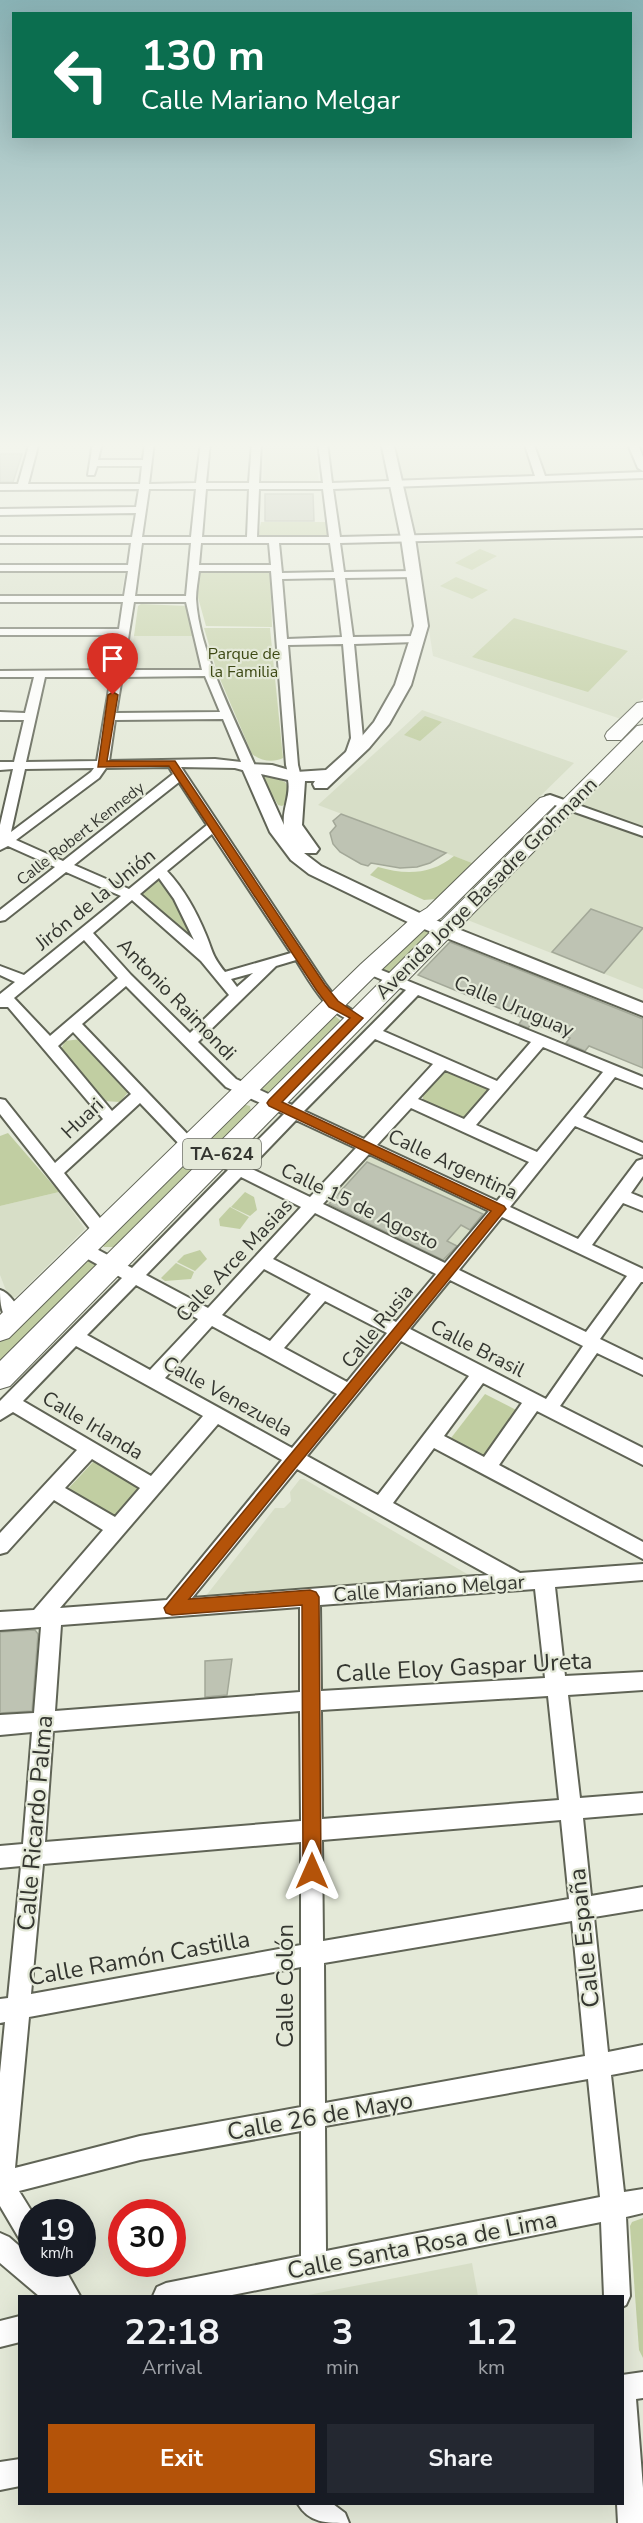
<!DOCTYPE html>
<meta charset="utf-8">
<style>
:root{--surface:#171b24;--page:#242831;--text:#f1f3f6;--muted:#9ea1a6;--accent:#b45309}
body{margin:0;font-family:"Nunito Sans",sans-serif;background:var(--page);color:var(--text);height:100vh;display:flex;flex-direction:column;font-size:22px;white-space:nowrap}
*{box-sizing:border-box;margin:0}
p{font-size:20px;color:var(--muted)}
.icon{flex:none;width:33px;height:33px;fill:none;stroke:currentColor;stroke-width:2;stroke-linecap:round;stroke-linejoin:round}
.map{position:relative;flex:1;overflow:hidden}
.side{position:absolute;left:18px;top:2295px;width:606px;height:210px;display:flex;flex-direction:column;background:var(--surface);border-radius:0px;box-shadow:0 6px 24px #0002}
.side>*{flex:none}
.guide{position:absolute;left:12px;top:12px;width:620px;height:126px;border-radius:0px;box-shadow:0 6px 24px #0002;background:#0b6e4f;color:#fff;overflow:hidden}
.speed{position:absolute;left:18px;top:2199px;display:flex;gap:12px;font-size:30px;font-weight:700;text-align:center}
.speed>*{display:grid;place-content:center;width:78px;height:78px;border-radius:50%;background:var(--surface);box-shadow:0 6px 24px #0002;line-height:1}
.speed small{font-size:15px;font-weight:400}
.speed .limit{border:9px solid #d22;background:#fff;color:#111}
.pin{position:absolute;display:grid;place-items:center;width:51px;height:51px;color:#fff;margin:-62px -26px;border-radius:50% 50% 50% 0;rotate:-45deg;box-shadow:0 0 6px #0007}
.pin .icon{rotate:45deg}
.me{position:absolute;width:66px;margin:-33px;rotate:0deg;stroke-linejoin:round;filter:drop-shadow(0 0 4px #0008)}
.turn{display:flex;align-items:center;gap:21px;height:126px;padding:0 30px;font-size:27px}
.turn .icon{width:78px;height:78px;stroke-width:2.5}
.turn b{display:block;font-size:42px;line-height:51px}
.eta{display:flex;justify-content:space-evenly;align-items:center;height:102px;text-align:center}
.eta b{font-size:36px;font-weight:700;line-height:42px}
.cta{display:flex;gap:12px;margin-top:auto;padding:12px 30px}
.cta a{flex:1;height:69px;border-radius:0px;background:var(--accent);color:#fff;font-size:24px;font-weight:700;line-height:69px;text-align:center}
.cta a+a{background:var(--page);color:var(--text)}
.map>svg:first-child{display:block}
.built{fill:#d7dec7}
.green{fill:#c1cea2}
.building{fill:#bec3b3;stroke:#a3a898;stroke-width:1.5}
.lines{fill:none;stroke-linecap:round;stroke-linejoin:round}
.minor-casing{stroke:#606456;stroke-width:4}
.major-casing{stroke:#606456;stroke-width:4}
.highway-casing{stroke:#606456;stroke-width:2}
.minor{fill:#fff;fill-rule:evenodd}
.major{fill:#fff;fill-rule:evenodd}
.highway{fill:#fff;fill-rule:evenodd}
.route{fill:#b45309;stroke:#753606;stroke-width:1.5}
.labels{text-anchor:middle;stroke-width:4.5;stroke-linejoin:round;paint-order:stroke}
.far-park-label{font-size:16px;fill:#3d4914;stroke:#e4e9d8}
.far-street-label{font-size:16px;fill:#343630;stroke:#e4e9d8}
.shield{fill:#e4e9d8;stroke:#696c62;stroke-width:1.5}
.shield-label{font-size:18px;font-weight:bold;fill:#343630}
.street-label{font-size:20px;fill:#343630;stroke:#e4e9d8}
.near-street-label{font-size:24px;fill:#343630;stroke:#e4e9d8}
</style>
<div class="map">
<svg width="643" height="2523" viewBox="0 0 643 2523">
<rect width="100%" height="100%" fill="#e4e9d8"/>
<!-- built -->
<g class="built">
<path d="M265,442H314L319,483H263Z"/>
<path d="M391,442H643V530L408,534Z"/>
<path d="M643,538V698L621,719L433,656L416,544Z"/>
<path d="M0,572H125L121,595H0Z"/>
<path d="M134,636H194L201,666L198,668H133L129,666Z"/>
<path d="M422,710L574,763L472,863L318,805Z"/>
<path d="M643,740V989L465,919L568,813Z"/>
<path d="M367,1147L500,1209L448,1272L312,1206Z"/>
<path d="M59,1192L85,1229L16,1297L9,1298L0,1275V1206Z"/>
<path d="M300,1479H304L474,1578L208,1604L205,1597L275,1508H284L291,1501L290,1492Z"/>
<path d="M472,2263L478,2296H303Z"/>
</g>
<!-- green -->
<g class="green">
<path d="M261,522H327V536H258Z"/>
<path d="M480,549L497,556L472,570L455,563Z"/>
<path d="M205,571L270,572L272,627L206,626L197,594L199,573H204Z"/>
<path d="M456,577L488,590L472,599L440,586Z"/>
<path d="M141,604L187,606L194,636H134L138,606Z"/>
<path d="M514,618L628,651L588,692L472,657Z"/>
<path d="M204,628H270L283,758C273,763 261,761 252,754L217,672Z"/>
<path d="M425,716L442,722L420,741L404,735Z"/>
<path d="M265,774L285,782L292,792L291,800L282,806L278,805L261,775Z"/>
<path d="M454,856L472,863L436,899L424,900L370,875L378,867C405,875 431,875 454,856Z"/>
<path d="M156,880L162,881L166,887L201,952L200,954L141,894Z"/>
<path d="M425,929L430,931V934L395,969L388,972L381,971L380,966Z"/>
<path d="M335,1016L340,1020V1023L269,1093L261,1094L256,1085Z"/>
<path d="M81,1039L129,1091L120,1102L103,1101L61,1049L65,1041Z"/>
<path d="M454,1071L489,1087L490,1093L468,1119H461L423,1102V1095L444,1072Z"/>
<path d="M242,1104L250,1106L251,1112L217,1146L205,1147L200,1139Z"/>
<path d="M8,1133L59,1192L0,1206V1136Z"/>
<path d="M186,1160L192,1163L195,1168L117,1247H104L100,1243Z"/>
<path d="M245,1192L254,1197L257,1210L250,1216L231,1207Z"/>
<path d="M230,1207L249,1217L240,1229L220,1226L219,1219Z"/>
<path d="M200,1250L207,1259L195,1271L177,1262L184,1255Z"/>
<path d="M89,1259L95,1262L96,1268L0,1366V1338Z"/>
<path d="M176,1263L194,1272L191,1279L165,1281L161,1278Z"/>
<path d="M485,1394L520,1412L487,1458L451,1438Z"/>
<path d="M98,1461L143,1487L121,1519L111,1520L67,1490L93,1462Z"/>
<path d="M643,2218V2358L639,2350L630,2226L632,2222Z"/>
</g>
<!-- building -->
<g class="building">
<path d="M0,454H22L13,482H0Z"/>
<path d="M265,494H313L314,521H265Z"/>
<path d="M341,814L400,836L446,853L430,863L417,867L400,868L371,863L368,866L361,864L340,852L333,844L330,833L336,826L333,821Z"/>
<path d="M591,909L643,928L604,973L552,952Z"/>
<path d="M450,942L643,1019V1068L589,1046L585,1051L566,1043L570,1038L532,1023L528,1028L519,1024L523,1018L418,975Z"/>
<path d="M367,1162L483,1214L470,1230L461,1225L447,1241L457,1246L443,1260L329,1204Z"/>
<path d="M35,1630L38,1634L32,1711L0,1713V1632Z"/>
<path d="M232,1659L227,1695L205,1697V1661Z"/>
</g>
<g class="lines">
<defs>
<g id="minor">
<path d="M30,442H39L28,484H140L142,466H97L94,475H88L93,442H102L98,460H143L145,442H154L149,484L196,483L201,442H210L206,483H249L252,442H261L259,483H323L318,442H327L332,483L535,476L524,442H533L545,476L643,472V478L333,489L340,537L643,530V536L340,543L344,572L415,571L420,574L415,577L345,578L353,637L416,636L422,639L416,642L354,644L363,738L356,758L350,762L344,758L351,738L343,644L288,645L298,765L301,777L295,781L289,777L286,765L271,571H199C198,580 196,590 196,599C199,652 235,719 256,768L250,772L235,768L181,767L326,985L338,1001L364,1018L357,1023C326,1014 312,985 296,960L276,966L198,1042L236,1079L292,1105L406,990L364,972L362,969L369,965L643,1077V1088L615,1077L583,1117L643,1143V1155L575,1126L510,1207L578,1239L637,1161L643,1159V1176L631,1193L643,1198V1211L623,1203L592,1245L643,1269V1282H641L600,1339L643,1360V1375L597,1353L560,1406L643,1448V1465L537,1411L499,1465L643,1542V1559L434,1448L393,1503L520,1573L643,1564V1580L555,1587L565,1676L643,1672V1690L568,1695L580,1798L643,1793V1813L583,1818L591,1896L643,1887V1909L594,1917L608,2052L643,2045V2069L611,2075L624,2192L643,2189V2213L626,2217L630,2296L626,2305L622,2307V2296H604L601,2222L227,2296H153L157,2287L166,2283L301,2256V2131L140,2160L19,2191L32,2212V2248L23,2245L0,2206V2073L5,2022L0,2023V1999L8,1998L21,1866L0,1868V1846L23,1844L32,1732L0,1735V1715L34,1713L41,1627L0,1630V1612L34,1610L103,1530L54,1500L7,1552L0,1554V1533L77,1450L13,1412L0,1420V1401L122,1278L77,1253L75,1249L77,1245H89L132,1268L228,1170L183,1148L140,1103L64,1173L107,1227L109,1231L107,1235H95L0,1114V1099L5,1100L55,1163L103,1119L8,1007H0V994L15,982L0,975V966L24,975L121,896L66,872L5,920L0,921V910L55,867L8,846L0,850V825L13,769L0,770V762H14L24,720H0V712L25,713L34,677H0V671L112,670L118,635H0V629H119L123,602H0V596H124L128,571H0V565H128L131,543H0V537H132L136,513L0,515V509L136,507L139,489L0,490V484H18ZM149,489H196L191,537H142ZM206,489H249L247,537H202ZM259,489H323L329,537H257ZM142,543H191L186,596H135ZM201,543H269L271,565H199ZM279,543H330L334,572L282,573ZM335,578L342,637L287,639L282,579ZM134,602H186L202,670H123ZM205,676L220,712L116,713L122,677ZM45,677H111L97,761L26,762ZM223,719L241,762L215,759L109,761L115,720ZM169,767L173,774L63,861L16,840L99,778L106,768ZM94,768L91,772L11,832L25,769ZM179,782L207,825L129,889L74,865ZM212,834L291,953L225,972C212,956 213,952 206,935C197,913 184,889 167,871ZM159,878L174,899L194,940L140,894ZM132,900L201,961L229,995L190,1033L131,975L93,933ZM84,940L118,978L50,1036L14,998ZM253,973L237,987L231,979ZM126,986L226,1087L284,1114L237,1161L193,1140L82,1024ZM418,995L531,1042L497,1081L383,1031ZM73,1032L131,1094L112,1111L58,1046ZM375,1039L433,1064L364,1139L304,1111ZM543,1047L603,1072L537,1152L476,1125ZM445,1070L490,1089L464,1119L418,1099ZM411,1108L529,1162L497,1201L377,1145ZM296,1120L356,1148L310,1197L250,1168ZM369,1154L489,1211L445,1263L323,1204ZM241,1177L301,1207L208,1308L146,1275ZM315,1213L436,1274L396,1322L273,1259ZM502,1217L627,1276L586,1332L459,1270ZM264,1269L311,1294L270,1341L222,1315ZM450,1280L583,1346L546,1399L410,1329ZM136,1285L198,1319L150,1370L87,1335ZM325,1301L387,1333L347,1382L284,1348ZM212,1326L337,1394L292,1448L165,1378ZM401,1341L469,1376L378,1495L307,1456ZM76,1346L203,1416L151,1476L23,1401ZM483,1383L522,1403L484,1457L444,1436ZM218,1424L282,1460L167,1600L60,1608ZM92,1459L140,1488L115,1517L65,1488ZM297,1469L489,1575L192,1598ZM535,1589L545,1678L321,1691L320,1605ZM300,1607V1692L55,1711L61,1625ZM548,1696L559,1800L322,1819L321,1710ZM300,1711L301,1821L45,1842L53,1731ZM561,1820L569,1899L323,1941L322,1840ZM301,1842V1945L31,1994L43,1864ZM572,1921L585,2056L325,2103L324,1963ZM301,1967V2107L140,2136L15,2168L29,2017ZM588,2079L600,2197L326,2251L325,2126Z"/>
<path d="M627,442H637L643,457V471L638,468Z"/>
<path d="M550,795L643,828V836L546,802L544,799L546,796Z"/>
<path d="M0,1290C10,1293 18,1307 23,1316L21,1321C1,1327 0,1303 0,1290Z"/>
<path d="M0,2233L9,2237L32,2257V2264H62L80,2296H39L0,2263Z"/>
<path d="M20,2316V2342L0,2347V2321Z"/>
<path d="M643,2372V2398L636,2399L643,2488V2523H618L617,2504H622V2375Z"/>
<path d="M20,2459V2486L0,2490V2462Z"/>
<path d="M298,2504H333L345,2513L349,2523C326,2523 309,2523 298,2504Z"/>
</g>
<path id="major" d="M381,442H393L415,538L428,626L411,685L389,724L369,748L327,788H315L313,784L315,781H305L302,825L319,849L316,853H304L321,866L428,917L643,1003V1016L414,925L309,874L291,860L270,832L242,768L244,764L272,765L296,772L326,770L357,742L374,722L395,685L414,626L401,538ZM261,774L288,780C291,796 282,809 284,825Z"/>
<g id="highway">
<path d="M643,702V717L621,740H607L605,736L607,732L637,703Z"/>
<path d="M643,725V740L10,1386L0,1389V1361L637,726Z"/>
<path d="M547,796L554,798L557,802L554,806L441,918L428,926L377,974L9,1338L0,1341V1315L361,964L414,916L427,908L540,798Z"/>
</g>
</defs>
<!-- minor casing -->
<use href="#minor" class="minor-casing"/>
<!-- major casing -->
<use href="#major" class="major-casing"/>
<!-- highway casing -->
<use href="#highway" class="highway-casing"/>
<!-- minor -->
<use href="#minor" class="minor"/>
<!-- major -->
<use href="#major" class="major"/>
<!-- highway -->
<use href="#highway" class="highway"/>
</g>
<!-- sky -->
<linearGradient id="sky" x2="0" y2="1"><stop stop-color="#89b2b5"/><stop offset="0.56" stop-color="#f3f5ed"/><stop offset="1" stop-color="#f3f5ed" stop-opacity="0"/></linearGradient>
<rect width="643" height="795" fill="url(#sky)"/>
<!-- route -->
<path class="route" d="M113,692L118,695L107,761H175L325,985L338,1001L363,1018L282,1102L504,1206L506,1209L189,1599L310,1590L316,1592L319,1597L321,1871L318,1878L312,1880L305,1878L303,1871L302,1605L172,1615L166,1613L164,1608L491,1211L269,1106L267,1103L269,1100L350,1018L329,1007L317,991L169,766L98,767L108,695Z"/>
<g class="labels">
<!-- far-park labels -->
<g class="far-park-label">
<text x="244" y="659">Parque de<tspan x="244" dy="18">la Familia</tspan></text>
</g>
<!-- far-street labels -->
<g class="far-street-label">
<text transform="translate(80 833) rotate(-38)" y="6">Calle Robert Kennedy</text>
</g>
<!-- shield labels -->
<rect class="shield" x="183" y="1139" width="78" height="30" rx="4.5"/>
<g class="shield-label">
<text x="222" y="1160">TA-624</text>
</g>
<!-- street labels -->
<g class="street-label">
<text transform="translate(486 888) rotate(-45)" y="7">Avenida Jorge Basadre Grohmann</text>
<text transform="translate(95 899) rotate(-39)" y="7">Jirón de la Unión</text>
<text transform="translate(177 999) rotate(46)" y="7">Antonio Raimondi</text>
<text transform="translate(514 1006) rotate(23)" y="7">Calle Uruguay</text>
<text transform="translate(82 1118) rotate(-43)" y="7">Huari</text>
<text transform="translate(453 1164) rotate(25)" y="7">Calle Argentina</text>
<text transform="translate(360 1206) rotate(26)" y="7">Calle 15 de Agosto</text>
<text transform="translate(234 1260) rotate(-47)" y="7">Calle Arce Masias</text>
<text transform="translate(377 1326) rotate(-51)" y="7">Calle Rusia</text>
<text transform="translate(478 1348) rotate(27)" y="7">Calle Brasil</text>
<text transform="translate(228 1396) rotate(29)" y="7">Calle Venezuela</text>
<text transform="translate(93 1425) rotate(31)" y="7">Calle Irlanda</text>
<text transform="translate(429 1588) rotate(-4)" y="7">Calle Mariano Melgar</text>
</g>
<!-- near-street labels -->
<g class="near-street-label">
<text transform="translate(464 1667) rotate(-3)" y="8">Calle Eloy Gaspar Ureta</text>
<text transform="translate(35 1823) rotate(-85)" y="8">Calle Ricardo Palma</text>
<text transform="translate(584 1938) rotate(-96)" y="8">Calle España</text>
<text transform="translate(139 1958) rotate(-10)" y="8">Calle Ramón Castilla</text>
<text transform="translate(285 1986) rotate(-90)" y="8">Calle Colón</text>
<text transform="translate(320 2116) rotate(-10)" y="8">Calle 26 de Mayo</text>
<text transform="translate(422 2245) rotate(-11)" y="8">Calle Santa Rosa de Lima</text>
</g>
</g>
</svg>
<div class="speed"><div>19<small>km/h</small></div><div class="limit">30</div></div>
<div class="pin" style="left:113px;top:695px;background:#d93025"><svg class="icon" aria-label="arrive" viewBox="0 0 24 24"><path d="M6 21V4h12l-3 4 3 4H6"/></svg></div>
<svg class="me" style="left:312px;top:1871px" viewBox="-20 -20 40 40"><path d="M0-17L14 15 0 8-14 15z" fill="#b45309" stroke="#fff" stroke-width="4"/></svg>
<div class="guide">
<div class="turn"><svg class="icon" aria-label="left" viewBox="0 0 24 24"><path d="M17 20v-9H6M10 6l-5 5 5 5"/></svg><div><b>130 m</b>Calle Mariano Melgar</div></div>
</div>
<section class="side">
<div class="eta">
<div><b>22:18</b><p>Arrival</p></div>
<div><b>3</b><p>min</p></div>
<div><b>1.2</b><p>km</p></div>
</div>
<div class="cta"><a>Exit</a><a>Share</a></div>
</section>
</div>
